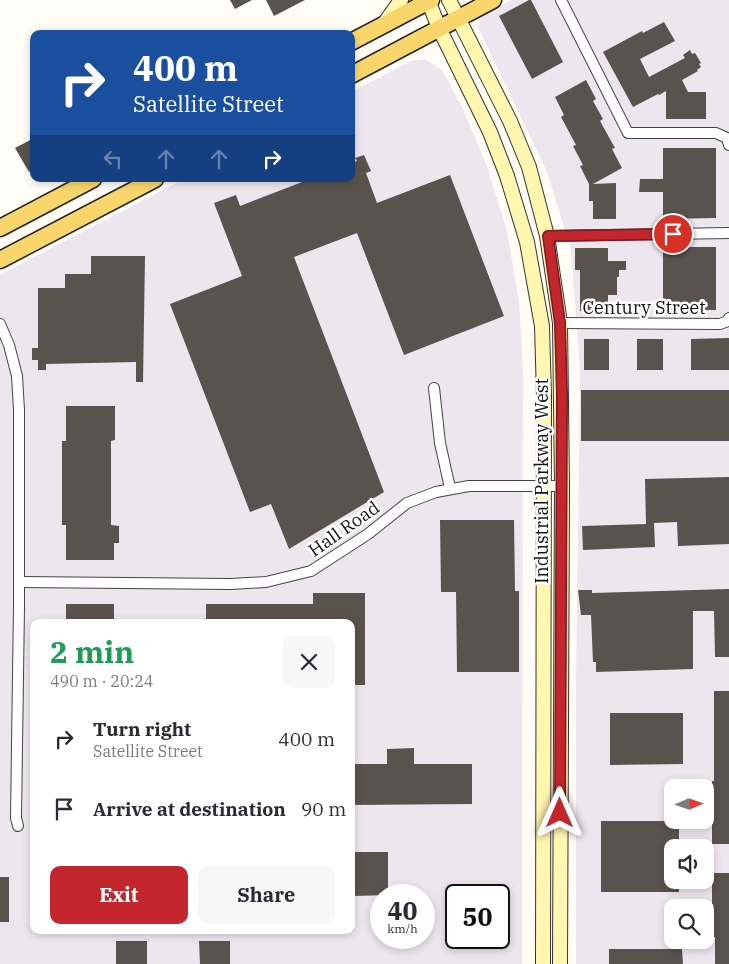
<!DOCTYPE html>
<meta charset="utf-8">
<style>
:root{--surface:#fff;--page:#f7f7f7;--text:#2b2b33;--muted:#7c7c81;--accent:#c4262e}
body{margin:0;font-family:"IBM Plex Serif",serif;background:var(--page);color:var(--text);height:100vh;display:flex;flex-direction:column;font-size:19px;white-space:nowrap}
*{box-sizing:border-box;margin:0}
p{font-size:16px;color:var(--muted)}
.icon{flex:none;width:28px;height:28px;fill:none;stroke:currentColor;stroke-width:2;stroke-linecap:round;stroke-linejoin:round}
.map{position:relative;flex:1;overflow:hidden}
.drawer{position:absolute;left:30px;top:619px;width:325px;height:315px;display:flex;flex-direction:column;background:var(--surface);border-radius:10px;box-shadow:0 2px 8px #0003}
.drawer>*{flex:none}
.banner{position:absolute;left:30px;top:30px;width:325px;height:152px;border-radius:10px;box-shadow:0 2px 8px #0003;background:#1a4fa0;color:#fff;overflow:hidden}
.needle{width:32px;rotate:88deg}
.controls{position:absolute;left:664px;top:779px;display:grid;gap:10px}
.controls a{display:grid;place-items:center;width:50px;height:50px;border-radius:10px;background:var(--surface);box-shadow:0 2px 8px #0003;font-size:25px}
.speed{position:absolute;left:370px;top:884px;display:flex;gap:10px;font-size:25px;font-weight:700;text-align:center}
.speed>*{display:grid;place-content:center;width:65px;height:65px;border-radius:50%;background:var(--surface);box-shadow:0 2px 8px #0003;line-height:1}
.speed small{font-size:12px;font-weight:400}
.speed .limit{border:2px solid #111;border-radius:8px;background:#fff;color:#111}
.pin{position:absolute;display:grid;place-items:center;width:42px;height:42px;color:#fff;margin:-21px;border:2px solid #fff;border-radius:50%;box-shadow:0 1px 5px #0007}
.me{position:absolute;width:55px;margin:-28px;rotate:0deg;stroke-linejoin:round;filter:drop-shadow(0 0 4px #0008)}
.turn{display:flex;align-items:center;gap:18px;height:105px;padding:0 20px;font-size:22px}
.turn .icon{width:65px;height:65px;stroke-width:2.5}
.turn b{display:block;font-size:35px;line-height:42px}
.lanes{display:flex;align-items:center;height:48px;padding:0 20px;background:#0003;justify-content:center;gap:25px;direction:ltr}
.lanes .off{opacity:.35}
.round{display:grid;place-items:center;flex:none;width:52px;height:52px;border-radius:10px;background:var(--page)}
.head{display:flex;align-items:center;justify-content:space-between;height:85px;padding:0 20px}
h1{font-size:30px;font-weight:700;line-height:38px;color:#1e9e55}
.button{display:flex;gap:10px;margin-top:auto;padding:10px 20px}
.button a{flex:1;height:58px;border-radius:10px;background:var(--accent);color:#fff;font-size:20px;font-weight:700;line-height:58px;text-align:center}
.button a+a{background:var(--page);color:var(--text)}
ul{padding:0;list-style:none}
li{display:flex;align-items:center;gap:15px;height:70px;padding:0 20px}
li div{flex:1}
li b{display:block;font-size:19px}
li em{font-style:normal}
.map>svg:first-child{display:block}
.industrial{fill:#eee6ef;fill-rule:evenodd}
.building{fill:#5a524d}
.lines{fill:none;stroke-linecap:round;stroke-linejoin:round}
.minor-casing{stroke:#444;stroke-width:12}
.secondary-casing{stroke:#333;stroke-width:16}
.primary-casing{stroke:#222;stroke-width:19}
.minor{stroke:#fff;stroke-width:10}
.secondary{stroke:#fff6b0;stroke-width:14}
.primary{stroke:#f9d66b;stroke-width:16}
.route-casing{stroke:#7f191e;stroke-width:12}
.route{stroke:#c4262e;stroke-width:9}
.labels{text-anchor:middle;stroke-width:5;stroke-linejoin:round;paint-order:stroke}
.street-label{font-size:18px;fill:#111;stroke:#fff}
</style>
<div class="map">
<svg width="729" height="964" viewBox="0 0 729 964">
<rect width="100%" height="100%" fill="#fffdf5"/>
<!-- industrial -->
<g class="industrial">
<path d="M512,0H729V964H576V686L580,371L571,250L547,172L478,27L482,15ZM672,788H705V820H672ZM672,848H705V880H672ZM672,908H705V940H672Z"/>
<path d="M425,59L442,70L463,109L488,169L507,231L519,301L523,369L522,964H0V275L184,179H351V92L411,61ZM34,622H351V930H34ZM381,895H424V938H381ZM456,895H499V938H456Z"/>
</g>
<!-- building -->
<g class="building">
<path d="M230,0H252L235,9Z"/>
<path d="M266,0H305L274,16Z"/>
<path d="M529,0H531L563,62L532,79L499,16Z"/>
<path d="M664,22L675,41L640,59L649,77L685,58L683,55L690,50L692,54L695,53L701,63L699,64L701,67L697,70L698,71L682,80L688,92H706V119H666V91L659,95L658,94L633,107L603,52L642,31L643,33Z"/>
<path d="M586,80L596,99L593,101L603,119L600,121L615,148L612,149L622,168L593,184L616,183V219H593V201H589V184L580,166L583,165L573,146L576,145L561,117L564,115L555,97Z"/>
<path d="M34,138V169L29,172L15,148Z"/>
<path d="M663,148H716V218L663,219V192H639L640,179H663Z"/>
<path d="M364,155L371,171L366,173L377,203L450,175L504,316L404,355L357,233L294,257L384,492L289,549L271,504L250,512L170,304L242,276L214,203L236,195L240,206L310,179H351V163L357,161L355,158Z"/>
<rect x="663" y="247" width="53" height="63"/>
<path d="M575,248H608V261H626V270H619V277H617V295H608V310L580,311V270H575Z"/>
<path d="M91,256H145L143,382H136V362L46,364V370H38V360H32V348H38V288H65V274H91Z"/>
<path d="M729,338V370H691V339Z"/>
<rect x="584" y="339" width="25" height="31"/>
<rect x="637" y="339" width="26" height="31"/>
<rect x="581" y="390" width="148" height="51"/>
<path d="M66,406H115V440L111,441V525L119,526V543H114V560H66V525H62V441H66Z"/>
<path d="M729,477V544L678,546L677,522L654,523L655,547L583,550L582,526L646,524L645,479Z"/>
<path d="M440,520H514L515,591H519V672H457L456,592H441Z"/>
<path d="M729,589V657H715L714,611H693V669L596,672V662H593L591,615H581L578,590H592V593Z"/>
<path d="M313,593H365V685H351V622H206V604H313Z"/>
<rect x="66" y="604" width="48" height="18"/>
<path d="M714,691H729V844H712V781H714Z"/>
<path d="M610,713H683V764L610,765Z"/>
<path d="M414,748V764H472V804L351,805V764H387V749Z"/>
<path d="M601,821H679V848H672V880H679V892H601Z"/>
<path d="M355,852H388V895L355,896Z"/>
<path d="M712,873H729V964H715V937H712Z"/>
<rect x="0" y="877" width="9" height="45"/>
<rect x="116" y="941" width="31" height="23"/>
<path d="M199,941H230V964H200Z"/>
<path d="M609,949H682L683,964H609Z"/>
</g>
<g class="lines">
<defs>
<g id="minor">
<path d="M561,0L628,133H716L727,138L729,145"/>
<path d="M547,236L729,233"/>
<path d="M560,323L720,324L728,321L729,318"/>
<path d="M0,324L9,345L17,376L19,410V606L16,818L18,826"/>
<path d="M434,388L440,443L450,488"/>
<path d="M20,582L231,584L266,582L311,571L368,534L407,503L436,492L469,486H562"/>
</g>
<g id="secondary">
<path d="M428,0L439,28L490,132L507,176L527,242L542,326L544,396L543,964"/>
<path d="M449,0L510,121L529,167L547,236L560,323L562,486L560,964"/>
<path d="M384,24L401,0"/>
</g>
<g id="primary">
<path d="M351,42L431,0"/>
<path d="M351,75L493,0"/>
<path d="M0,228L93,179"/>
<path d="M0,260L155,179"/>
</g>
</defs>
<!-- minor casing -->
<use href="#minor" class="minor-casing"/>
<!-- secondary casing -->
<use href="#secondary" class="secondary-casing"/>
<!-- primary casing -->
<use href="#primary" class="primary-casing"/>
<!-- minor -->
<use href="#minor" class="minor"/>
<!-- secondary -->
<use href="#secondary" class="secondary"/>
<!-- primary -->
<use href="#primary" class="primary"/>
</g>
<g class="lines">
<defs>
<path id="route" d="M560,813L562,395L560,323L548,236L673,234"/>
</defs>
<!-- route casing -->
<use href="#route" class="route-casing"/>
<!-- route -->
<use href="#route" class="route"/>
</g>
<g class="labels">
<!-- street labels -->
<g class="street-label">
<text x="644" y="314">Century Street</text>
<text transform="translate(542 481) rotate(-90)" y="6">Industrial Parkway West</text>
<text transform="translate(344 529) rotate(-35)" y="6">Hall Road</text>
</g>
</g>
</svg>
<div class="controls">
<a><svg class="needle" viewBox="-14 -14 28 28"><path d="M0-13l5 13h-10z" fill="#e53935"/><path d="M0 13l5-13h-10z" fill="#7c7c81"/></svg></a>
<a><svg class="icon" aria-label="sound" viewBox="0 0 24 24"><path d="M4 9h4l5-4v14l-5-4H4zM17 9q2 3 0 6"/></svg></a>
<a><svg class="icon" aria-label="search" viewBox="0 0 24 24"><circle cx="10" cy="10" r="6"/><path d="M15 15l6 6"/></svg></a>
</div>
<div class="speed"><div>40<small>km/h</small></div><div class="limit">50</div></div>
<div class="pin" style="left:673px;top:234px;background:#d93025"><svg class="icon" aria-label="arrive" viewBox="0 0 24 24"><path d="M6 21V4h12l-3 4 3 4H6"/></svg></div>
<svg class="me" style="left:560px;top:813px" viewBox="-20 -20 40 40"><path d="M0-17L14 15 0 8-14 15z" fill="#c4262e" stroke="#fff" stroke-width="4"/></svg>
<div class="banner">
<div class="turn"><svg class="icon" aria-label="right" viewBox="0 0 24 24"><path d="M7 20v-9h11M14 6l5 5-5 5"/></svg><div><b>400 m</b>Satellite Street</div></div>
<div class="lanes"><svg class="icon off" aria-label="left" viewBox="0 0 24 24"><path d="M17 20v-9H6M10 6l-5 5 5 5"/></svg><svg class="icon off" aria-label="ahead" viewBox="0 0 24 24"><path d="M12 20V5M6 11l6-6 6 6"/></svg><svg class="icon off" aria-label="ahead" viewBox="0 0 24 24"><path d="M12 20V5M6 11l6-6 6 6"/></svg><svg class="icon" aria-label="right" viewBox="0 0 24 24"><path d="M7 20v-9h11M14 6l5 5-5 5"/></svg></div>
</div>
<section class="drawer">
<div class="head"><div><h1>2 min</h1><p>490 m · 20:24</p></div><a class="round"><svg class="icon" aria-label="close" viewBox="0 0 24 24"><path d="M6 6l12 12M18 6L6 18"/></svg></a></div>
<ul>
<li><svg class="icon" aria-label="right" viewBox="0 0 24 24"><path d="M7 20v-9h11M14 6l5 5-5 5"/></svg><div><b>Turn right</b><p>Satellite Street</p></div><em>400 m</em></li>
<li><svg class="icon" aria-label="arrive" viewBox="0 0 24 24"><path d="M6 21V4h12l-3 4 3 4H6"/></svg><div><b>Arrive at destination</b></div><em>90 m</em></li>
</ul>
<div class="button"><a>Exit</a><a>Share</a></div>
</section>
</div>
